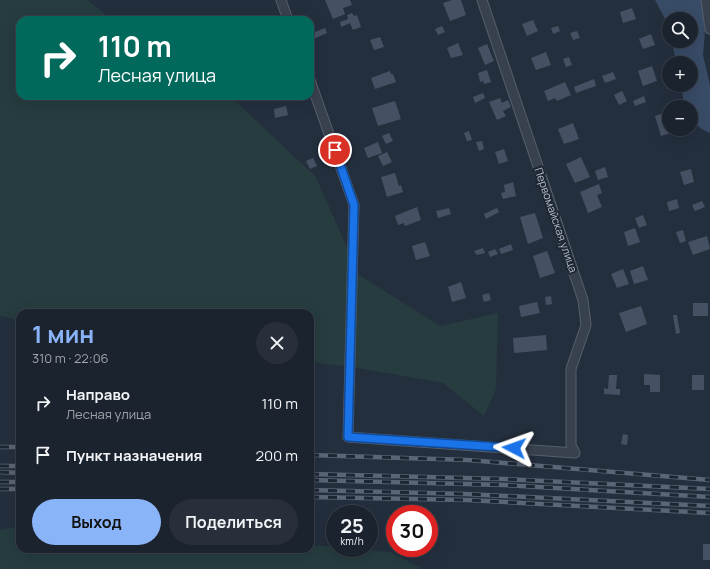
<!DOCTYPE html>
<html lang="ru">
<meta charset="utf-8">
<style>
:root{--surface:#1b232e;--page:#282f3a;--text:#f1f3f6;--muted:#a0a4aa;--line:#39404a;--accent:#8ab4f8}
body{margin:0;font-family:Manrope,sans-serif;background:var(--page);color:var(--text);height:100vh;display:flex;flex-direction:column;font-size:15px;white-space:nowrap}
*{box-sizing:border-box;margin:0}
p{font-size:13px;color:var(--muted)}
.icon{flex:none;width:22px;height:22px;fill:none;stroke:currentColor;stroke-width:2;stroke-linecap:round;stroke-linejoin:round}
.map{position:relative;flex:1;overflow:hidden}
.side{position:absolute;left:16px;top:309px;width:298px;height:244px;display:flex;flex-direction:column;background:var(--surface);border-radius:12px;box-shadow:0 4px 16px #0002,0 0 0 1px var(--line)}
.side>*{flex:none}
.guide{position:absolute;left:16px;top:16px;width:298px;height:84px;border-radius:12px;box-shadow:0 4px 16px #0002,0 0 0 1px var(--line);background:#00695c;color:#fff;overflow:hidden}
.tools{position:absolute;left:662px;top:12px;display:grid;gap:8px}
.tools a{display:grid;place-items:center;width:36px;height:36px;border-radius:50%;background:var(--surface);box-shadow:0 4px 16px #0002,0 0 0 1px var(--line);font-size:20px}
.speed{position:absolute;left:326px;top:505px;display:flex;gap:8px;font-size:20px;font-weight:700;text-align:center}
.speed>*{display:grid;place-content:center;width:52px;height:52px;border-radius:50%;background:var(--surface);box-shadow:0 4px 16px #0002,0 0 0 1px var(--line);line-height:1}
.speed small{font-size:10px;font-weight:400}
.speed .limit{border:6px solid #d22;background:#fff;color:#111}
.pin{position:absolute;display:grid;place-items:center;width:34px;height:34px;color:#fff;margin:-17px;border:2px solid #fff;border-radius:50%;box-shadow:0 1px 4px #0007}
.me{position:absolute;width:44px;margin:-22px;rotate:274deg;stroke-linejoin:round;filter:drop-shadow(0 0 3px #0008)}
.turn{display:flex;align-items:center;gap:14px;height:84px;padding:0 16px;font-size:18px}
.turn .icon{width:52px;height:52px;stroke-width:2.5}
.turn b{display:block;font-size:28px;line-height:34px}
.round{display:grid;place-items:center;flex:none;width:42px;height:42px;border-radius:21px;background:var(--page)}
.headline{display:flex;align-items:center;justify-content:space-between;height:68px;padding:0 16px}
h1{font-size:24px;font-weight:700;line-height:30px;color:var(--accent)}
.action{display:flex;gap:8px;margin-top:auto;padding:8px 16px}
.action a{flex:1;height:46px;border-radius:24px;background:var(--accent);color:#111;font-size:16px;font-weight:700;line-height:46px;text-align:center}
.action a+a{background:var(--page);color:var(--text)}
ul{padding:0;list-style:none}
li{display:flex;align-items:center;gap:12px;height:52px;padding:0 16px}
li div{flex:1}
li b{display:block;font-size:15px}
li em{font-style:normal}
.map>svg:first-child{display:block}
.green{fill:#263c3f}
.water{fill:#394c67}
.building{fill:#455162}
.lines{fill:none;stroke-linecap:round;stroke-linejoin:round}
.minor-casing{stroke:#565f6c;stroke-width:11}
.minor{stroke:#38414e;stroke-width:9}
.rail-casing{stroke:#5a6575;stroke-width:4.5}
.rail{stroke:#1d2633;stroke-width:3;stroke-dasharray:9;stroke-linecap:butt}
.route-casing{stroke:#114b97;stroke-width:10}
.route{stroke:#1a73e8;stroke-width:7}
.labels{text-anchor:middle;stroke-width:4;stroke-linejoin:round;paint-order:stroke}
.street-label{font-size:11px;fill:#b4bcc9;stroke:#1d2633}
</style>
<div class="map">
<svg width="710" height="569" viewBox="0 0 710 569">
<rect width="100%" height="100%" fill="#242f3e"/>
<!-- green -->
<g class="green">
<path d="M0,0H87L109,17L111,20H20V96H230L316,177L359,275L440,326L498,313L496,389L484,416L443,383L358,368L310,362V313H20V320L0,316Z"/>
<path d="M20,526V549H310V545L335,547V548L391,552L423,569H0V530Z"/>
</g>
<!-- water -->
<path class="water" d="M655,0H702L704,4L705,31L703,55L710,85V133C697,127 691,123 691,107H687L683,98L681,85H691V63H676L672,41H691V19H669V26Z"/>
<!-- building -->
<g class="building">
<path d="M325,0H350L352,5L343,8L345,14L333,19Z"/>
<path d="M452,0H461L466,15L450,21L443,3Z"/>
<path d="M632,8L636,19L623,23L620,12Z"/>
<path d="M352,13L354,16L357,15L361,27L353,30L350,23L341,27L340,22L348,19L347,15Z"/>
<path d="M533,20L538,31L527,36L522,24Z"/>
<path d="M442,26L445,32L438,35L435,29Z"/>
<path d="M558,26L560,31L553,34L551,28Z"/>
<path d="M325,28L327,33L311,40L310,34Z"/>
<path d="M577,31L580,38L573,40L570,33Z"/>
<path d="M651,34L655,45L643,49L639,39Z"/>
<path d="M380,37L384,47L374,50L370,40Z"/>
<path d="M458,43L463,55L451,58L447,48Z"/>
<path d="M487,44L494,61L485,65L478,48Z"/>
<path d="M546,52L551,65L536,70L531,58Z"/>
<path d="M569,57L572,65L566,67L563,59Z"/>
<path d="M652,66L657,81L643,86L638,71Z"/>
<path d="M487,70L491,82L484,84L483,81L480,82L478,73Z"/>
<path d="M390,71L391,74H393L396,82L375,89L371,78Z"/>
<path d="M613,72L616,79L605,83L602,76Z"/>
<path d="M594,79L596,86L576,93L574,87Z"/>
<path d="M565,82L571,95L557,101L555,98L548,101L544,91Z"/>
<path d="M622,91L627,101L619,105L614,95Z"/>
<path d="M483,93L485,98L475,103L473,97Z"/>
<path d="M644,96L646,102L635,106L633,101Z"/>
<path d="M500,98L502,103L508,100L511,107L503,111L506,116L497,120L489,102Z"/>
<path d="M395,101L401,119L378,126L372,108Z"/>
<path d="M286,106L288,115L275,118L274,109Z"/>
<path d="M669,111V129H675V132L661,136L655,116Z"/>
<path d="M573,123L579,139L564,144L558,129Z"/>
<path d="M469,131L472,140L467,141L464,133Z"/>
<path d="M389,133L393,141L386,144L382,136Z"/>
<path d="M482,141L484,149L479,151L476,142Z"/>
<path d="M378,142L382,153L368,158L364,148Z"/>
<path d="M504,149L508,161L499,164L495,152Z"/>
<path d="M387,152L392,162L383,166L378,156Z"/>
<path d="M581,157L590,177L575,183L566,164Z"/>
<path d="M313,158L317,166L310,169L306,161Z"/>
<path d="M605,167L608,177L598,180L595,171Z"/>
<path d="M691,169L694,182L684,185L680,172Z"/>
<path d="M395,173L399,186L401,185L403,192L387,197L381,177Z"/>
<path d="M513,182L516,196L503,199L501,193L505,192L504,185Z"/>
<path d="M599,184L602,193L597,195L602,207L588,213L580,192Z"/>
<path d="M677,199L679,208L669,211L667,202Z"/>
<path d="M702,201L705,207L695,211L692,205Z"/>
<path d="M417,207L421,220L405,226L404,223L398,225L395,216Z"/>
<path d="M449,208L451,214L438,218L436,211Z"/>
<path d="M497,208L499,212L486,219L484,214Z"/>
<path d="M535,213L543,238L528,244L520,217Z"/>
<path d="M643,215L647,225L639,228L635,218Z"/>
<path d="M635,228L640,242L628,246L624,232Z"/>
<path d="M683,230L686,241L680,243L676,232Z"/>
<path d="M707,236L710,249L693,255L688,242Z"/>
<path d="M425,242L430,256L416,260L412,246Z"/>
<path d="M511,244L513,250L501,254L499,249Z"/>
<path d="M483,248L485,253L477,255L474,251Z"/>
<path d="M495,249L498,254L490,257L488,252Z"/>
<path d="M547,251L555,273L540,278L533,256Z"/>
<path d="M643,266L648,280L634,284L630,271Z"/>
<path d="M623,269L629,284L617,288L611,274Z"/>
<path d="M461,282L466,298L452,302L448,287Z"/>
<path d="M489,293L491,300L484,302L482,295Z"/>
<path d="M551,296L552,304L546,305L545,297Z"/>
<path d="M537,302L540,313L521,317L519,306Z"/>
<rect x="693" y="303" width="15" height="13"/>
<path d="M641,306L647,324L626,332L619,313Z"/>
<path d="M673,315H677L680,333L676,334Z"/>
<path d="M546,335L547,350L514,353L513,338Z"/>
<path d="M644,374L660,375V392H650V385H644Z"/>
<path d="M609,375H617L616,389H620V395L604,394V388L608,389Z"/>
<rect x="692" y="375" width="12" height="15"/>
<path d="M623,434L628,435L627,445L621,444Z"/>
<rect x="703" y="544" width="7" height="16"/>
</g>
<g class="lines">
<defs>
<g id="minor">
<path d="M281,0L288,20"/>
<path d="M706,0L710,29"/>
<path d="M310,80L354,205L348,437L575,453L571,445V369L586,325L583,300L482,0"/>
</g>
</defs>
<!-- minor casing -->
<use href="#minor" class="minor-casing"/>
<!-- minor -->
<use href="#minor" class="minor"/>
<defs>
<g id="rail">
<path d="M0,447H20"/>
<path d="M310,455L468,460L710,480"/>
<path d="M0,466H20"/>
<path d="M0,472L20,473"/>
<path d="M310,474L504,479L710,489"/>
<path d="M310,480L505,485L710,497"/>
<path d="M0,482H20"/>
<path d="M0,489H20"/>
<path d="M310,490L465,494L710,506"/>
<path d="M310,497L467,500L710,513"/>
</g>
</defs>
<!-- rail casing -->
<use href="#rail" class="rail-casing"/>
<!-- rail -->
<use href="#rail" class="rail"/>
</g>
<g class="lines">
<defs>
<path id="route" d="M335,150L354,205L348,437L514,448"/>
</defs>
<!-- route casing -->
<use href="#route" class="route-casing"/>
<!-- route -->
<use href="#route" class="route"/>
</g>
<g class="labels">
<!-- street labels -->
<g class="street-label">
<text transform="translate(556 220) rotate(71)" y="4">Первомайская улица</text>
</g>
</g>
</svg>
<div class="tools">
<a><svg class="icon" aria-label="search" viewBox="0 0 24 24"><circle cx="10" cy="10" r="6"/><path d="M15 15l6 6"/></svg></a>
<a>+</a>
<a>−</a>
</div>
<div class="speed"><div>25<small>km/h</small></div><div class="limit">30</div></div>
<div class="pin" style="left:335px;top:150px;background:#d93025"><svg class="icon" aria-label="arrive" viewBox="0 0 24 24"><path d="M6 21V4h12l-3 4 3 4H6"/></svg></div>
<svg class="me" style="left:514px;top:448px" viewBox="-20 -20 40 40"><path d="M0-17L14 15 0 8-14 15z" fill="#1a73e8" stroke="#fff" stroke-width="4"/></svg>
<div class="guide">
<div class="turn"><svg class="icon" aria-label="right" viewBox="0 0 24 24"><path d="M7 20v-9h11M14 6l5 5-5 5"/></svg><div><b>110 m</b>Лесная улица</div></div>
</div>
<section class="side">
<div class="headline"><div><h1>1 мин</h1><p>310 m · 22:06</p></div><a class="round"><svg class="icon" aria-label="close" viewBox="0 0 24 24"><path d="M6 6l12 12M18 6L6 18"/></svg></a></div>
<ul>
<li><svg class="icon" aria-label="right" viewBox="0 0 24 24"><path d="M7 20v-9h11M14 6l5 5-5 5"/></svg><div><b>Направо</b><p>Лесная улица</p></div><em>110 m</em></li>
<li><svg class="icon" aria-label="arrive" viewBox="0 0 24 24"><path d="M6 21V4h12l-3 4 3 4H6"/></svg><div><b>Пункт назначения</b></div><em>200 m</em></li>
</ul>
<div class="action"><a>Выход</a><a>Поделиться</a></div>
</section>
</div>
